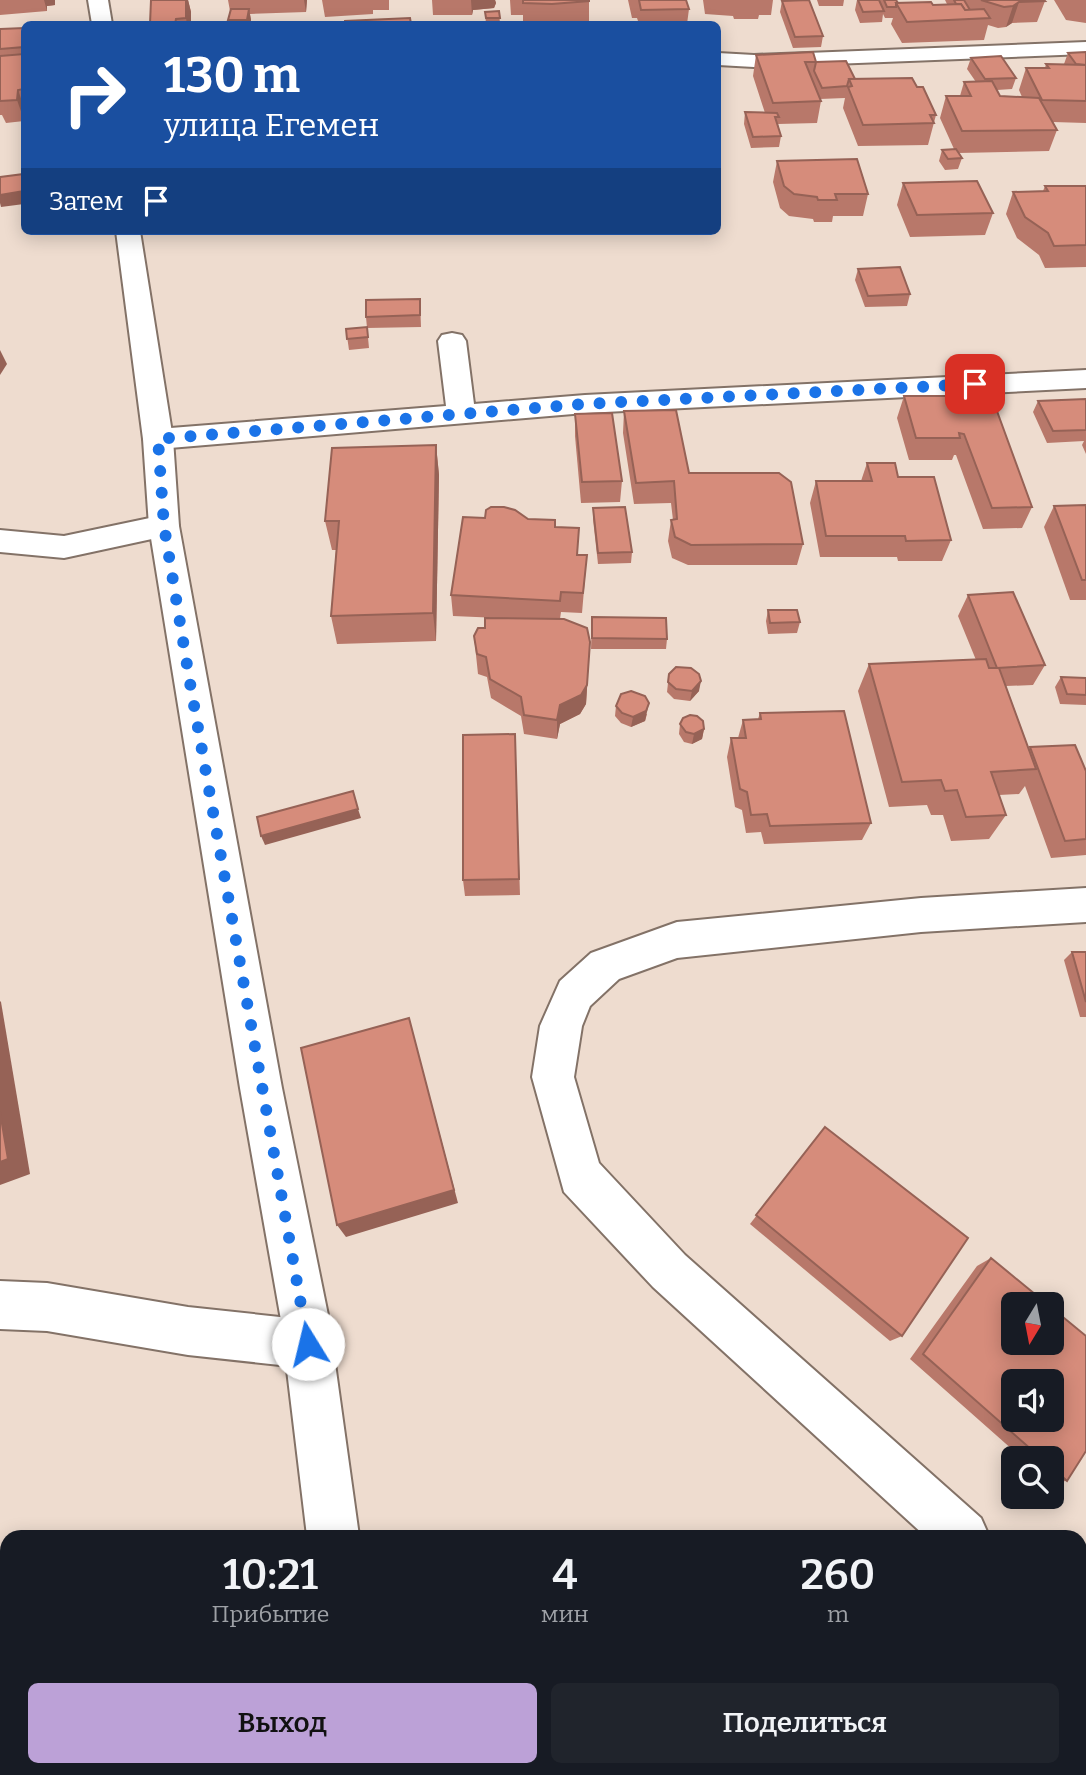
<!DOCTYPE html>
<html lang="ru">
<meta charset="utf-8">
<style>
:root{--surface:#171b24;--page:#20242c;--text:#f1f3f6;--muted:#9ea1a6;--accent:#bca1d7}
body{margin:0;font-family:Bitter,serif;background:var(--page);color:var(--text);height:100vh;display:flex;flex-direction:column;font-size:26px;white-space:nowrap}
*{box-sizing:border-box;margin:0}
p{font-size:23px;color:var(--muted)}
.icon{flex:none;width:38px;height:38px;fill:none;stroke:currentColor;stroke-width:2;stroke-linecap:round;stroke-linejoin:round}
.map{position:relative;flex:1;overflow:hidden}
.side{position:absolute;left:0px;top:1530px;width:1087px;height:247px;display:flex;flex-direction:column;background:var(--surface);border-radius:21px 21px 0 0;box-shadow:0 4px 18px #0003}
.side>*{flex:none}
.hud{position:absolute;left:21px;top:21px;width:700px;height:214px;border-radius:10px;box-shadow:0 4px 18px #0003;background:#1a4fa0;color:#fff;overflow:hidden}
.needle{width:46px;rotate:190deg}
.tools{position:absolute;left:1001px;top:1292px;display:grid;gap:14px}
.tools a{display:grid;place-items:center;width:63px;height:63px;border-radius:10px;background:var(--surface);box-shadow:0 4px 18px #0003;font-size:35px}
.pin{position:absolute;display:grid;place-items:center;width:60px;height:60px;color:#fff;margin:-30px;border-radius:14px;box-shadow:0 4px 10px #0006}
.me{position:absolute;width:77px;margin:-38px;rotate:351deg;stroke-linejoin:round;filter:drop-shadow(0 0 5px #0008)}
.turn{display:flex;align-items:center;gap:24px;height:147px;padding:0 28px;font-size:32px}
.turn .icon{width:91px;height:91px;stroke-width:2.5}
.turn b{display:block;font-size:49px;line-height:60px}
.then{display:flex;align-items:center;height:66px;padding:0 28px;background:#0003;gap:14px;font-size:26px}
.eta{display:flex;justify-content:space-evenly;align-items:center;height:119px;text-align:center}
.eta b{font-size:42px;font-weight:600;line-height:49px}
.cta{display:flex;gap:14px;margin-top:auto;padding:14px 28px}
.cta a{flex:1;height:80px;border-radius:10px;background:var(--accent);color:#111;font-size:28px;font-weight:600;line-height:80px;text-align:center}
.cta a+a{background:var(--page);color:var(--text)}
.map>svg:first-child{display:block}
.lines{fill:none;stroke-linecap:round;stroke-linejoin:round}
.minor-casing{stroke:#837267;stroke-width:4}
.tertiary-casing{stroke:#837267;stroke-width:4}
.minor{fill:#fff;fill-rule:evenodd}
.tertiary{fill:#fff;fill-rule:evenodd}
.wall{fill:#b8786a}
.shaded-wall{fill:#966256}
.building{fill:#d68c7b;stroke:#966256;stroke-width:2;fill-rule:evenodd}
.route{stroke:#1a73e8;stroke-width:12;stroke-dasharray:0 21.6}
</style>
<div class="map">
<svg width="1086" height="1775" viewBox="0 0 1086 1775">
<rect width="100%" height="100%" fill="#eedccf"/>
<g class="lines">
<defs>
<g id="minor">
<path d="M1086,42V54L754,67L718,65V53L754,55Z"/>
<path d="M452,333L462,335L466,341L474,404L585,395L1086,370V388L585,413L158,449L148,446L143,439L148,432L158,429L446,406L438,341L442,335Z"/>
<path d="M164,515L175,518L179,526L175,534L64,558L0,552V530L64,536Z"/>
<path d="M1086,888V922L921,932L677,958L619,979L590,1006L582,1026L574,1077L599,1163L685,1255L981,1518L989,1536H925L653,1287L564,1192L532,1077L540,1026L560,981L591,953L677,922L921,898Z"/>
<path d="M0,1281L47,1283L188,1307L308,1320L325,1327L332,1344L325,1361L308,1368L188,1355L47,1331L0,1329Z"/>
<path d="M1080,1615L1086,1617V1675L1080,1673Z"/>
</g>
<g id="tertiary">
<path d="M88,0H108L112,24H92Z"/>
<path d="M116,231H140L173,439L179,526L282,1088L329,1320L359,1536H307L281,1320L240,1088L149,526L143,439Z"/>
<path d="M332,1769H388L389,1775H331Z"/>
</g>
</defs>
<!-- minor casing -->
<use href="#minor" class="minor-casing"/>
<!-- tertiary casing -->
<use href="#tertiary" class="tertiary-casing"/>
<!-- minor -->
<use href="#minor" class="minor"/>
<!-- tertiary -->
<use href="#tertiary" class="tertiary"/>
</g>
<!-- wall -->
<g class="wall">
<path d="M0,0H55V5L47,6V11L0,15Z"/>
<path d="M151,0H188L191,12V24H150Z"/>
<path d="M228,0H307L306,12L250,14L251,20L250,24H229L228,20L230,11Z"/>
<path d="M322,0H389V10H373V14L325,17Z"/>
<path d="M432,0H495L496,3L494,8L473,10L472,15H433Z"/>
<path d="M510,0H589V22L558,24H523V15H511Z"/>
<path d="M628,0H686L689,9L687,24H639L637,18H632Z"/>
<path d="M703,0H773L771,15H759L758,19H734L733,16L705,14Z"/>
<path d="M817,0H844L843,6H819Z"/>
<path d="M857,0L880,2V0H896L898,3L933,5L947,4L945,0H1044L1045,1L1037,22L1012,23L1006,27L998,28L988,25L984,40L902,43L891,24L893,18H885L883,14L882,22L860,23L855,10Z"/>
<path d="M1054,0H1086V23L1066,20Z"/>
<path d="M782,1L823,36L821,47L793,48L780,12Z"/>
<path d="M499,11L500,24H486L485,12Z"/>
<path d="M24,28V121L6,123L2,115H0V29Z"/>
<path d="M813,52L816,62L855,79L917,87L936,115L928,145L858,146L843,108L845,98L820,99L821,101L817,123L778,124L781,136L779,147L751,148L744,124L745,112L765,113L753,76L756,55Z"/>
<path d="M1086,52V123L1053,122L1057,130L1049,151L958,153L962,158L958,169L945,170L939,161L942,150L954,149L940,118L946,96H960L964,82H976L967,69L971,58L1016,78L1012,89L997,90L1000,96L1022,97L1019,90L1026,68H1045L1046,64H1064L1068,53Z"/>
<path d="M777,161L868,194L863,216H833L832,222H814L813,219L789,216L780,208L773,182Z"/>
<path d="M903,183L993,213L985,235L910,237L897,205Z"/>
<path d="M1045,186H1086V267L1045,268L1039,255L1017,238L1006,214L1013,192L1043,191Z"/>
<path d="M858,269L910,294L907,306L865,307L855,280Z"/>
<path d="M420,299L421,327L367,328L366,317Z"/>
<path d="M367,327L369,348L349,350L346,329Z"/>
<path d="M904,396L948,403L1032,507L1022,528L983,529L956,455H954L952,460H909L897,418Z"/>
<path d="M1086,399V454L1082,445L1084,441L1047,443L1033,412L1038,401Z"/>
<path d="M624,411L689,473L803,544L797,565H688L672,558L668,541L671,520H673L671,503L634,504L623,433Z"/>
<path d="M575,414L622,481L620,502L581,503L575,436Z"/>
<path d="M436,445L439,475L436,641L337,644L331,616L336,550H332L325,521Z"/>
<path d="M867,463L898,477L951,540L942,561H898L897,557H820L810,503L816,481H861Z"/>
<path d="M1086,505V600H1070L1044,527L1054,506Z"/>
<path d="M593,508L632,552L631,563L598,564L593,519Z"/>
<path d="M528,519L555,527L578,555H587L582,613L561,612L560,619L590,642L586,704L580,714L560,724L557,739L524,734L521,716L491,698L487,677L478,674L474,636L499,618L453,616L451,595Z"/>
<path d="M968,595L1045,665L1033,685L1006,686L1029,749L1030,747L1086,771V855L1051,858L1025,786L1019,794L999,795L1006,815L989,839L951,841L943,815H931L927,805L889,807L858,691L869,664L976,660L958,616Z"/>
<path d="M768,610L800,622L797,633L768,634L766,621Z"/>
<path d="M592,617L667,639L666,649H591Z"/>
<path d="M669,674L699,691L690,701L674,699L667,692Z"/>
<path d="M1061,677L1086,678V705L1060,704L1055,687Z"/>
<path d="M616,706L647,714L645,721L631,727L621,723L615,716Z"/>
<path d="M760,713L871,823L862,840L764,844L761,832L746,833L742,810L735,807L727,757L731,738H738L743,720L758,719Z"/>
<path d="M680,724L704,729L702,739L692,744L684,742L679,734Z"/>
<path d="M515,734L520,895L465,896L463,880Z"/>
<path d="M1072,952H1086V1017H1080L1064,960Z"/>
<path d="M825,1127L902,1336L890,1341L750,1224Z"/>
<path d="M991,1258L1067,1481L1052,1482V1458H1022L910,1359L977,1266Z"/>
<path d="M0,1720L7,1722V1769H111L109,1775H0Z"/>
</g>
<!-- shaded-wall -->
<g class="shaded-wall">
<path d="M44,0H55V5L47,6V11Z"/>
<path d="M186,0H188L191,12V24H187L186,18Z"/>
<path d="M304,0H307L306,12Z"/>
<path d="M471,0H495L496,3L494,8L473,10L472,15Z"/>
<path d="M1019,2L1012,23L1006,27L1013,6Z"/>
<path d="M249,9L251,20L250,24H248L247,20Z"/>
<path d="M18,90L24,107V120L17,100Z"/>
<path d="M24,191V204L1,207L0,203V195Z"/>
<path d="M0,350L7,364L0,375Z"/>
<path d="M436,445L439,475L436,641L433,613Z"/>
<path d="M590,642L586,704L580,714L560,724L557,739V720L560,705Z"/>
<path d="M701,681L699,691L690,701L692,691Z"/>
<path d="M649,703L645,721L631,727L633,717Z"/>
<path d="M704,729L702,739L692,744L694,734Z"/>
<path d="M358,809L361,818L265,845L261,836Z"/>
<path d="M0,1001L1,1002L30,1174L0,1185Z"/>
<path d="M414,1037L458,1203L346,1237L337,1225Z"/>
<path d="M96,1769H111L109,1775H95Z"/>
<path d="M271,1769H279L278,1775H270Z"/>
</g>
<!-- building -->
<g class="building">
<path d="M151,0H186V18L176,19L175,24H150Z"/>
<path d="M523,0H589V1L552,4L523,3Z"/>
<path d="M639,0H686L689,9L641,10Z"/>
<path d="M809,0L823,36L795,37L782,1Z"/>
<path d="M858,0H879L884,11L863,12Z"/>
<path d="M884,0H896L898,3H896V7H887Z"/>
<path d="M954,0H964L970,10H965L961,4H956Z"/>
<path d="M981,0H1044L1045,1L1019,2L1013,6L1004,7Z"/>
<path d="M931,2L933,5L961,4L965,10L984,9L990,18L907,22L896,3Z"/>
<path d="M231,9H249L247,20H228Z"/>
<path d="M499,11L500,18H486L485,12Z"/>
<path d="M410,18L411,24H345V21Z"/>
<path d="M24,28V47L0,49V29Z"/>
<path d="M813,52L816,62H805L821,101L773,103L756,55Z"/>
<path d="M1086,52V65L1076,64L1068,53Z"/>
<path d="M24,54V89L18,90L17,100L0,101V56Z"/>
<path d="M1001,56L1016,78L985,79L971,58Z"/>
<path d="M846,61L855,79H849L847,86L822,88L814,71L816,62Z"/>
<path d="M1046,64L1086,65V101L1042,100L1026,68H1049Z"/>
<path d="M912,78L917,87H923L936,115H930L934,123L863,125L848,87L852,86L849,79Z"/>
<path d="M992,81L1000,96L1039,98L1057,130L962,131L946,96H971L964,82Z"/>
<path d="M745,112L777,113L779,117H775L781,136L753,137Z"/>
<path d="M956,149L962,158L948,159L942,150Z"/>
<path d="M857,159L868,194H835L837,200H818L817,197L794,194L784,186L777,161Z"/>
<path d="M24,174V191L0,195V177Z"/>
<path d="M977,181L993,213L917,215L903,183Z"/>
<path d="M1045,186H1086V245L1054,246L1048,233L1025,217L1013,192L1048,191Z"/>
<path d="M900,267L910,294L868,296L858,269Z"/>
<path d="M420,299V315L366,317V300Z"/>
<path d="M367,327L368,337L347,339L346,329Z"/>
<path d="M904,396H946L948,403H994L1032,507L992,508L964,434L959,433L960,438H916Z"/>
<path d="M1086,399V430L1053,431L1038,401Z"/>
<path d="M676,410L689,473H779L791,482L803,544L691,545L675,537L671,520L677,519L674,481L636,483L624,411Z"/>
<path d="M612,413L622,481L582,482L575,414Z"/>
<path d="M436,445L433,613L331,616L339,521H325L332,448Z"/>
<path d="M867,463H895L898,477H934L951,540L906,541L905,536H826L816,481H872Z"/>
<path d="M1086,505V580H1082L1054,506Z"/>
<path d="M491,507H504L515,510L528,519L555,520V527L579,528L577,555H587L583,593L561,592L560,601L451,595L463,517L485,518L486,510Z"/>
<path d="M625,507L632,552L598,553L593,508Z"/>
<path d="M1013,592L1045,665L997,668L968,595Z"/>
<path d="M768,610H797L800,622L770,623Z"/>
<path d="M592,617L666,618L667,639L592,638Z"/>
<path d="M485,618L564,619L587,628L590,642L587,685L581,695L560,705L557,720L524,715L521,697L490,679L486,657L477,654L474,636L478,628H485Z"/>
<path d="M986,659L989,668H999L1036,769L991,772L1006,815L966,817L957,790L945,791L941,780L902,782L869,664Z"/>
<path d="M676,667L691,668L699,674L701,681L692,691L676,689L668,682L669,674Z"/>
<path d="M1061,677L1086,678V695L1067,694Z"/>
<path d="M631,691L645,696L649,703L646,711L633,717L622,713L616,706L621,694Z"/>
<path d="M844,711L871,823L770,826L767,814L751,815L747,792L740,789L731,738H746L743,720L761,719L760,713Z"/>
<path d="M690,715L697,716L703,721L704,729L694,734L686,732L680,724L683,718Z"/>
<path d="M515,734L519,879L463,880V735Z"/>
<path d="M1075,745L1086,771V839L1065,841L1030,747Z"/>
<path d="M353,791L358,809L261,836L257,817Z"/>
<path d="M1072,952H1086V1002Z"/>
<path d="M409,1018L454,1190L337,1225L301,1048Z"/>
<path d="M0,1112L8,1159L0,1162Z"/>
<path d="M825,1127L968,1238L902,1336L756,1215Z"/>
<path d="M991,1258L1047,1304H1013V1342H1052V1308L1086,1336V1451L1067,1481L1052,1467V1458H1041L923,1354ZM1013,1381H1052V1419H1013Z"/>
<path d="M0,1734L7,1735V1769H96L95,1775H0Z"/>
<path d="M153,1769H271L270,1775H151Z"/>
<path d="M479,1769H756L752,1773V1775H481Z"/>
<path d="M808,1769H1012L1014,1771L1011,1775H813Z"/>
</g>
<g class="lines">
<!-- route -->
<path class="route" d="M308,1344L190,683L164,526L158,439L584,404L975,384"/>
</g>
</svg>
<div class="tools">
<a><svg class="needle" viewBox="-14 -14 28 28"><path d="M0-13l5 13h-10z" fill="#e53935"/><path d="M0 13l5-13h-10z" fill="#9ea1a6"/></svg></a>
<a><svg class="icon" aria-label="sound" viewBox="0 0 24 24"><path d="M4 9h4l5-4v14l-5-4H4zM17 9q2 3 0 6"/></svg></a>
<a><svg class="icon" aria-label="search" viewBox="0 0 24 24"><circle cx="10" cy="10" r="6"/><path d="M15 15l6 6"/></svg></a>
</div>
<div class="pin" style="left:975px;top:384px;background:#d93025"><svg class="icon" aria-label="arrive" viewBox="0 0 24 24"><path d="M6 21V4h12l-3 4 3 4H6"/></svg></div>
<svg class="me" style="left:308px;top:1344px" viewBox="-20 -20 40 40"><circle r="19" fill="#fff"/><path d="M0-13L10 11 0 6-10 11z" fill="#1a73e8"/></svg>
<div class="hud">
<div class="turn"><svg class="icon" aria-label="right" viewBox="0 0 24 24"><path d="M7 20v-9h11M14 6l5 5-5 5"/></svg><div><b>130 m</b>улица Егемен</div></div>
<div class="then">Затем<svg class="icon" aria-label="arrive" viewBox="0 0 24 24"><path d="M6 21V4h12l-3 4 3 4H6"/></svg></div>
</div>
<section class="side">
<div class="eta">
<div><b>10:21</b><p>Прибытие</p></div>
<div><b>4</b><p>мин</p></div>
<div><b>260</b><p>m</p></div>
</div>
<div class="cta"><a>Выход</a><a>Поделиться</a></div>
</section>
</div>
